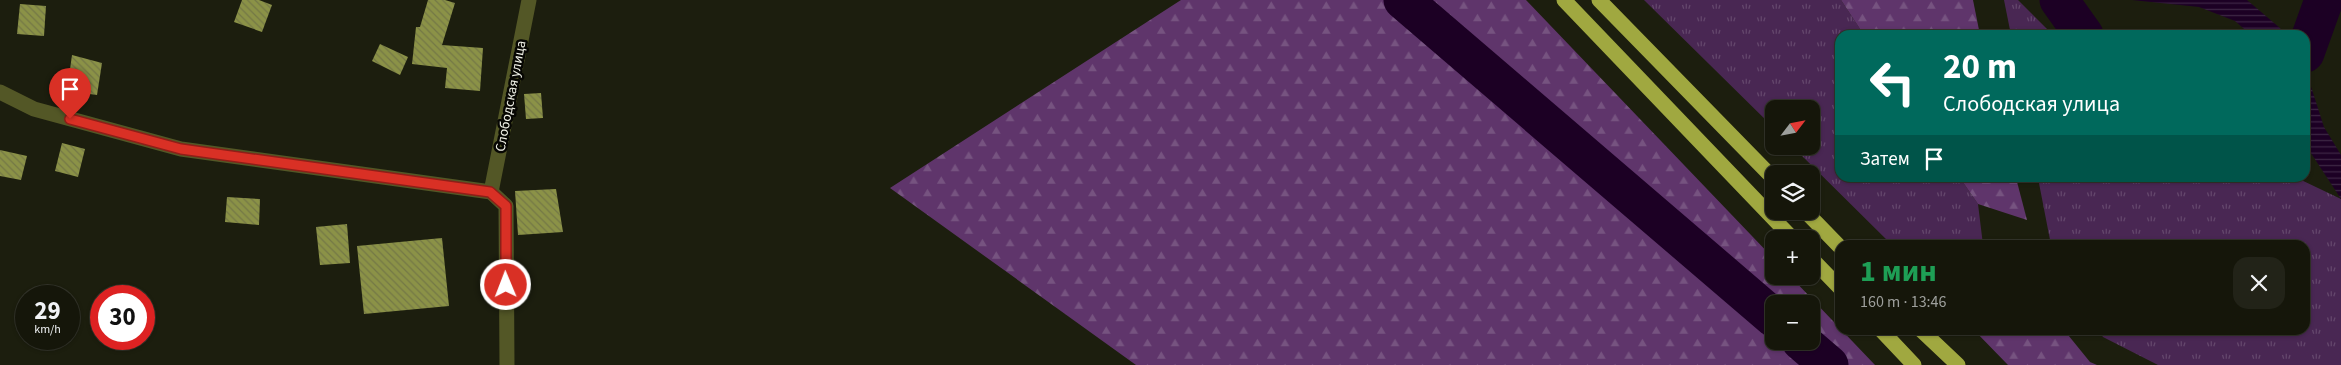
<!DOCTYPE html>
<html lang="ru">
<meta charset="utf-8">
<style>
:root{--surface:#15160a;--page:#222318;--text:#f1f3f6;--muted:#9d9f9c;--line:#34352b}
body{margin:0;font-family:"Source Sans 3",sans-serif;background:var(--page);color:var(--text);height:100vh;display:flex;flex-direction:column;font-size:19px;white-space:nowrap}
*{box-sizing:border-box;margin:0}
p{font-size:16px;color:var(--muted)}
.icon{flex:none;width:28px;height:28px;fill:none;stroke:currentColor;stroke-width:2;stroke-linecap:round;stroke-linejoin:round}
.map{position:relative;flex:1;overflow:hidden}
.sheet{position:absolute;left:1835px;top:240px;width:475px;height:95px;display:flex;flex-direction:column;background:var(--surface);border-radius:15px;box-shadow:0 1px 4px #0004,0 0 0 1px var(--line)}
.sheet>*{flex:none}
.top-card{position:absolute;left:1835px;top:30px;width:475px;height:152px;border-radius:15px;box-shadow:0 1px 4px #0004,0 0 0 1px var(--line);background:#00695c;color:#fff;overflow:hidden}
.needle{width:32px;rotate:58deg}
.controls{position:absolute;left:1765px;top:100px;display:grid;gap:10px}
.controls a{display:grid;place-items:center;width:55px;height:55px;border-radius:10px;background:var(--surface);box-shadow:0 1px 4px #0004,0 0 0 1px var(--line);font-size:25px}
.speed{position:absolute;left:15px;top:285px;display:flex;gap:10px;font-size:25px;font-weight:700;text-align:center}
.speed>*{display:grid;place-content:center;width:65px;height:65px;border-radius:50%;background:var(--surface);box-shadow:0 1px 4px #0004,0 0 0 1px var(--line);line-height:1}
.speed small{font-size:12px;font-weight:400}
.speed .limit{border:8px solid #d22;background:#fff;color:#111}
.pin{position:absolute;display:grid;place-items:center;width:42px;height:42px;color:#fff;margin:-51px -21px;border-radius:50% 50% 50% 0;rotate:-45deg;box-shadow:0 0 5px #0007}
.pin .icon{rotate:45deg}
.me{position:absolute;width:55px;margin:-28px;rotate:359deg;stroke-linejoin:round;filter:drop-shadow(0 0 4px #0008)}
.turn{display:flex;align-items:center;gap:18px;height:105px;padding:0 25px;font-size:22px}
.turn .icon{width:65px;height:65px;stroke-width:2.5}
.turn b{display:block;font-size:35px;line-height:42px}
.then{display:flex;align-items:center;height:48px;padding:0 25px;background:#0003;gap:10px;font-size:19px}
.round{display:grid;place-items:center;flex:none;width:52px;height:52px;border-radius:15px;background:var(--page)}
.headline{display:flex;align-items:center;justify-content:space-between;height:85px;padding:0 25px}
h1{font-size:30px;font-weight:700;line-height:38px;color:#1e9e55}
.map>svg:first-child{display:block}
.grass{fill:url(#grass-tufts)}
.forest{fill:url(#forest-firs);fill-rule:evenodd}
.water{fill:url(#water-rules)}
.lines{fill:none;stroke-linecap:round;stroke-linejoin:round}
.river{stroke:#1c0024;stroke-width:39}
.building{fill:url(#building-back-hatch)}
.minor{stroke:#535726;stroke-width:15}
.highway{stroke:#a0a840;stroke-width:15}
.route-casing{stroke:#8d1f18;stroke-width:12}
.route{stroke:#d93025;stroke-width:9}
.labels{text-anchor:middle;stroke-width:5;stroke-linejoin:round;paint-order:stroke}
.street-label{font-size:14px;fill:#eff0e6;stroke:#070703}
</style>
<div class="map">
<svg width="2341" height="365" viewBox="0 0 2341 365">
<defs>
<pattern id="grass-tufts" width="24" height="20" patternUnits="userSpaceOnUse" patternTransform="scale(1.25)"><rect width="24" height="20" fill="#492753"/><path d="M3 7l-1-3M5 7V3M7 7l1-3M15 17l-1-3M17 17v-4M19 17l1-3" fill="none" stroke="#64476c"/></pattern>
<pattern id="forest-firs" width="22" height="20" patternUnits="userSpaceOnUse" patternTransform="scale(1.25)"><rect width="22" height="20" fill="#5f356b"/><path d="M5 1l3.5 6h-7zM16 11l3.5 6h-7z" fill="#765380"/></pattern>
<pattern id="water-rules" width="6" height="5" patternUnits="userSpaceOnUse" patternTransform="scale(1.25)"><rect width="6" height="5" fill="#1c0024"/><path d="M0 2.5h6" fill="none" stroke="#3d2644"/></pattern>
<pattern id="building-back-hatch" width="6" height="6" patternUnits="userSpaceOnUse" patternTransform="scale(1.25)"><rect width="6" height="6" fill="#8b9247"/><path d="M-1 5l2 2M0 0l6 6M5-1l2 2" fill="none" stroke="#747846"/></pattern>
</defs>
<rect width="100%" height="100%" fill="#1c1e0e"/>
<!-- grass -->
<g class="grass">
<path d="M1644,0H1841L1864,35H1840V178H1960L1978,204L1983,245H1892L1792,146H1811V109H1774V128Z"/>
<path d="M2004,0H2018L2053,35H2011Z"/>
<path d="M2038,178H2297L2341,199V365H2158L2103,337L2098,330H2305V245H2051Z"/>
</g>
<!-- forest -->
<g class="forest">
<path d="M1181,0H1526L1774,259V276H1790L1875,365H1136L890,188ZM1774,304H1811V341H1774Z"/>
<path d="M1841,0H1973L1980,35H1864Z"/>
<path d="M1960,178H2016L2027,220L1978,204Z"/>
<path d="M1974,330H2064L2090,362L2097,365H2008Z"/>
</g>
<!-- water -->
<g class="water">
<path d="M2132,0H2247L2280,28L2285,35H2251L2235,21L2199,7Z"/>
<path d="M2305,68L2324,127L2341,155V199L2305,144Z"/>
</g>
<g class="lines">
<!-- river -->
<g class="river">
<path d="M1403,0L1774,318"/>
<path d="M2059,0L2084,35"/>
<path d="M2305,53L2324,0"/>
<path d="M1801,341L1829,365"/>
</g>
</g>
<!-- building -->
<g class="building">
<path d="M242,0H259L272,5L262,32L234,22Z"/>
<path d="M428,0H445L455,3L442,45L483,48L480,91L445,88L447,68L412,64L416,27H420Z"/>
<path d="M20,4L46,6L44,36L17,34Z"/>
<path d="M380,44L408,57L400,75L372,61Z"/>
<path d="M72,55L102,63L97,95L67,91Z"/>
<path d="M541,93L543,118L526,119L524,94Z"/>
<path d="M62,143L85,149L78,177L55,171Z"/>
<path d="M0,150L27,156L21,180L0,176Z"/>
<path d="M556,189L563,232L518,235L515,191Z"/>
<path d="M227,197L260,199L259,225L225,222Z"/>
<path d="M347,224L350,263L320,265L316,227Z"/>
<path d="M442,238L449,306L364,314L357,246Z"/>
</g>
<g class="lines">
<!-- minor -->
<g class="minor">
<path d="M0,92L34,109L181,149L491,192L506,206L507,365"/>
<path d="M491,192L529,0"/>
</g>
<!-- highway -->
<g class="highway">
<path d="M1564,0L1793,239"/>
<path d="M1599,0L1774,179"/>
<path d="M1805,211L1840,247"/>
<path d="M1811,258L1840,288"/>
<path d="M1881,330L1914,365"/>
<path d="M1921,330L1958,365"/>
</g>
</g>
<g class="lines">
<defs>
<path id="route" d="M70,119L181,149L490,192L506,206V285"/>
</defs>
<!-- route casing -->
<use href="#route" class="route-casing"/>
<!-- route -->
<use href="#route" class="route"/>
</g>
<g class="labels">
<!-- street labels -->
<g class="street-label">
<text transform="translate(510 96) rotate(-79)" y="5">Слободская улица</text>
</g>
</g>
</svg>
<div class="controls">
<a><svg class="needle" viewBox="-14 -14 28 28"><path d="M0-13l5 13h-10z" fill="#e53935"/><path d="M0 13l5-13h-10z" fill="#9d9f9c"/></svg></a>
<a><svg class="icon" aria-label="layers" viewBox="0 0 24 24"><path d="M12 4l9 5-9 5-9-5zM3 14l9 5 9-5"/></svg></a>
<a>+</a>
<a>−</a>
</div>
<div class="speed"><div>29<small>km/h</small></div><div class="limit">30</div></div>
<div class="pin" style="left:70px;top:119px;background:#d93025"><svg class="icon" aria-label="arrive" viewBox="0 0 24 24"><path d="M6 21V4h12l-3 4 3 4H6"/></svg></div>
<svg class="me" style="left:506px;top:285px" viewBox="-20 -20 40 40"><circle r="17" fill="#d93025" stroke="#fff" stroke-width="3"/><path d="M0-11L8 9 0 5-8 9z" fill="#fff"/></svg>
<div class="top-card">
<div class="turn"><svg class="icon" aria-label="left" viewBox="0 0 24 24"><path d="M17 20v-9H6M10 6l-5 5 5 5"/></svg><div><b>20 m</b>Слободская улица</div></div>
<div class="then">Затем<svg class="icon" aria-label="arrive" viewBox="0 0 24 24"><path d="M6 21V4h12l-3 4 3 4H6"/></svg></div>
</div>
<section class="sheet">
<div class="headline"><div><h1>1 мин</h1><p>160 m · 13:46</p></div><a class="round"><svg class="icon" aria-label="close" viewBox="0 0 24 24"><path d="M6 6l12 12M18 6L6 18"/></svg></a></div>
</section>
</div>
